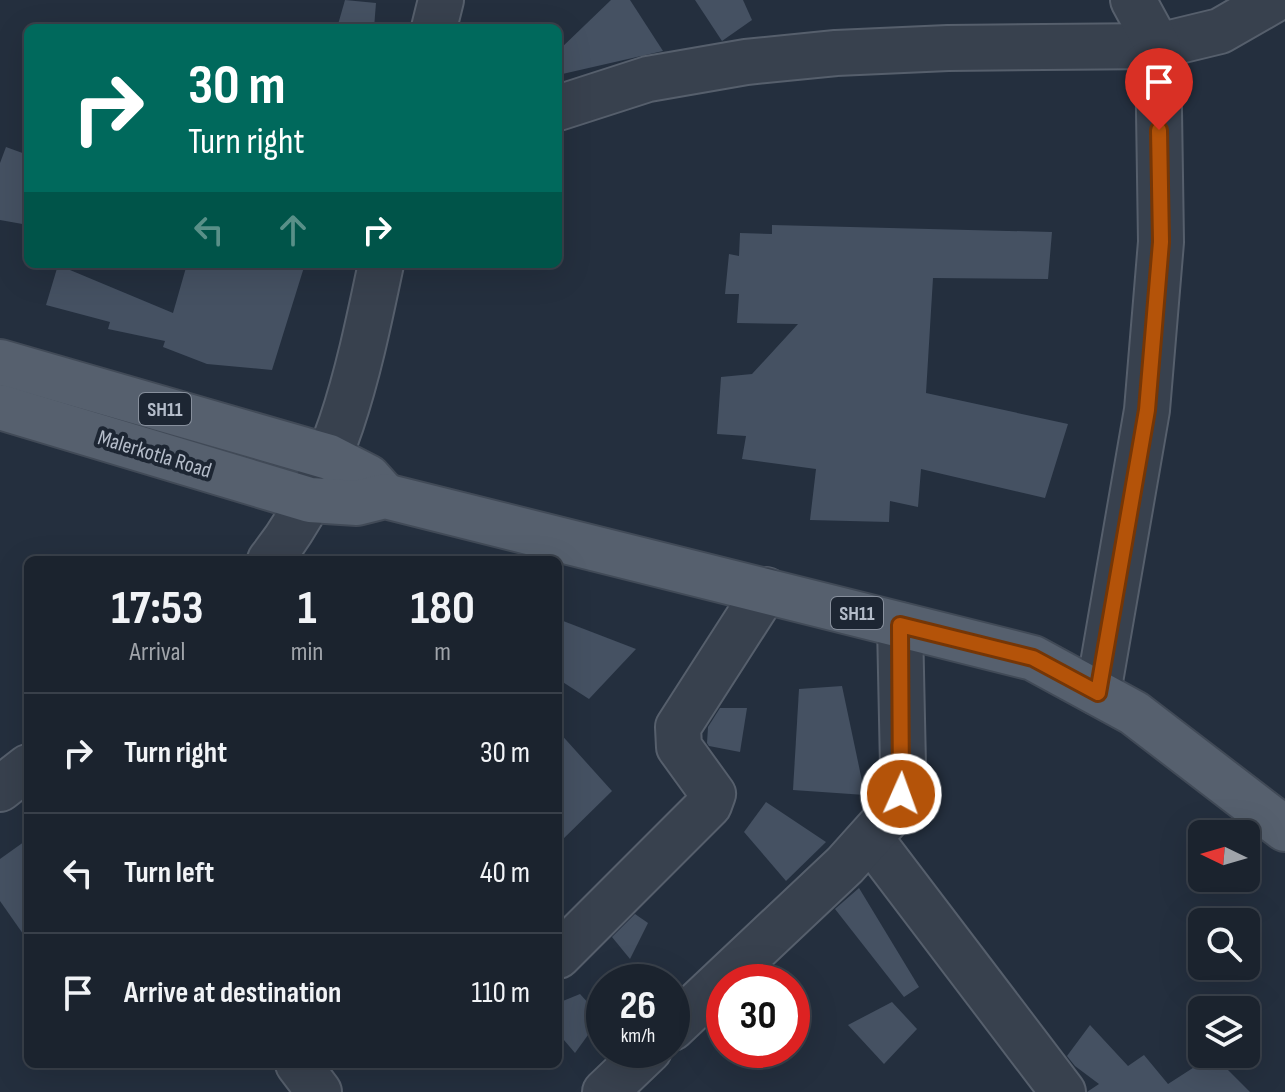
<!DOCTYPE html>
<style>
:root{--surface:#1b232e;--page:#282f3a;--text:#f1f3f6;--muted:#a0a4aa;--line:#39404a}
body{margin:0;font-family:"Sofia Sans Condensed",sans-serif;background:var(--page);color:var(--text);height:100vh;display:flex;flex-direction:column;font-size:30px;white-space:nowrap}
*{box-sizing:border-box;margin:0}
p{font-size:26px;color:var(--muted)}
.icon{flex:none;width:44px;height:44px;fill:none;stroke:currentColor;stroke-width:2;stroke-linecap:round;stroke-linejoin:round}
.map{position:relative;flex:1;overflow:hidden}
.sheet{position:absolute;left:24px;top:556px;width:538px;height:512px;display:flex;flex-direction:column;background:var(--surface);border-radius:12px;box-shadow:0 8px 32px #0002,0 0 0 2px var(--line)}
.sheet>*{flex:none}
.top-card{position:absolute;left:24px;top:24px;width:538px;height:244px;border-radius:12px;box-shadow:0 8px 32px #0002,0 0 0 2px var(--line);background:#00695c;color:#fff;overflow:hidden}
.needle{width:52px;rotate:275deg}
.tools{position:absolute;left:1188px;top:820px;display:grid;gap:16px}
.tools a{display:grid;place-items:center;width:72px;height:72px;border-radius:12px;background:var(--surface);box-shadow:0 8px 32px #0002,0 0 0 2px var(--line);font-size:40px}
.speed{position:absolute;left:586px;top:964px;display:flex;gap:16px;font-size:40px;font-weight:700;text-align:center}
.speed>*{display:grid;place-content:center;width:104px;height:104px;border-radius:50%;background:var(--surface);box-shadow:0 8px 32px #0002,0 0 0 2px var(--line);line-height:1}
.speed small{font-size:20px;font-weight:400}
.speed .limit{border:12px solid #d22;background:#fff;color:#111}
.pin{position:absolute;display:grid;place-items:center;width:68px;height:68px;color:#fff;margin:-82px -34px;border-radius:50% 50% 50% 0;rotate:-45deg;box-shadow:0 0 8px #0007}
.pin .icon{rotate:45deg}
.me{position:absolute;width:88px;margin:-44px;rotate:2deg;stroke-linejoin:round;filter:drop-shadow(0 0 6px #0008)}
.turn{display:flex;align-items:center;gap:28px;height:168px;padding:0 32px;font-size:36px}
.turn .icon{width:104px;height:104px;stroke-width:2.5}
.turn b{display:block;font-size:56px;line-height:68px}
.lanes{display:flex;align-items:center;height:76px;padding:0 32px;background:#0003;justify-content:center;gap:40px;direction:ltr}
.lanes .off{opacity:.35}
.eta{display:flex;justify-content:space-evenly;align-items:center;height:136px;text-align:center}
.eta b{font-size:48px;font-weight:700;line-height:56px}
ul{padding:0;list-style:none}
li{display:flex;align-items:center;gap:24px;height:120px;padding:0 32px;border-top:2px solid var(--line)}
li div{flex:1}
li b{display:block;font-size:30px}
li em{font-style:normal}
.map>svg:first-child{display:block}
.building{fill:#455162}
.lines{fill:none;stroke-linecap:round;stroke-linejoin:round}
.minor-casing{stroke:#565f6c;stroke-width:48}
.major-casing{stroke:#414a57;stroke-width:48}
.minor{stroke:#38414e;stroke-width:44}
.major{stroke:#56606e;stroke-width:44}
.route-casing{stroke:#753606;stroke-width:20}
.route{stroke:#b45309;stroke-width:14}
.labels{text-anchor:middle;stroke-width:8;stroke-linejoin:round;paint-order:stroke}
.shield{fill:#1d2633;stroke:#878f9c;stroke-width:2}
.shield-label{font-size:20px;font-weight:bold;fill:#b4bcc9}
.street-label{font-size:22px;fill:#b4bcc9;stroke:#1d2633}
</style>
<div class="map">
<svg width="1285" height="1092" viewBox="0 0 1285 1092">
<rect width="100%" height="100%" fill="#242f3e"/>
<!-- building -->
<g class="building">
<path d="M345,0L376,3L374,28H337Z"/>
<path d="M611,0H630L663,51L558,75V51Z"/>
<path d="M695,0H743L752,20L722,41Z"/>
<path d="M6,147L28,155V225L0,220V163Z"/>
<path d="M772,225L1052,232L1048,279L933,278L926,393L1068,424L1045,498L921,469L918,507L890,501L889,522L810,520L816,469L742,459L746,436L717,434L721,377L752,374L798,324L737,323L739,294H725L729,254L739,256L740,233L772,234Z"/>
<path d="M187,264H305L272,370L207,364L163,347L165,341L108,329L110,322L46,305L58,265L173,313Z"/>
<path d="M558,619L636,649L589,699L558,679Z"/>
<path d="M842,686L865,795L793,790L799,689Z"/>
<path d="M720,708H747L740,752L709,746L707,743L708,727Z"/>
<path d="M558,731L612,791L558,844Z"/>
<path d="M766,802L826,842L786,881L744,832Z"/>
<path d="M28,839V941L0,901V859Z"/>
<path d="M859,888L919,987L904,997L835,909Z"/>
<path d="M635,914L648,923L630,959L612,937Z"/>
<path d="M580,994L601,1017L575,1053L558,1033V1003Z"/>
<path d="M892,1002L917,1029L884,1064L848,1025Z"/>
<path d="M1090,1025L1128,1066L1144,1055L1168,1084L1213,1055L1250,1092H1087L1099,1084L1075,1066L1067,1056Z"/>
</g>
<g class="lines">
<defs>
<g id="minor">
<path d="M434,28L441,0"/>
<path d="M558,108L648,79L746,62L836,53L948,48L1158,46L1220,31L1274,0"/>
<path d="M270,560C338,475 359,368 381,264"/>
<path d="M1098,693L1147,410L1161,242L1158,46L1133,0"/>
<path d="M0,789L28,767"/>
<path d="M870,838L1063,1092"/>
<path d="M558,956L709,805L713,794L679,747L678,727L766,590"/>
<path d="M672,1028L845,865L897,807L901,794L903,766L900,625"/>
<path d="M298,1064L319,1092"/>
<path d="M605,1092L649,1050"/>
</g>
<g id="major">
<path d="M0,362L329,457L368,477L385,496"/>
<path d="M0,407L310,500L357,503L385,496L1033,658L1134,713L1285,829"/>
</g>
</defs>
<!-- minor casing -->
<use href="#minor" class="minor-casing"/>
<!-- major casing -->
<use href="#major" class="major-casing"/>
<!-- minor -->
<use href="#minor" class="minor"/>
<!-- major -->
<use href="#major" class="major"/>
</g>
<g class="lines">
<defs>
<path id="route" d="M901,794L900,625L1033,658L1098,693L1147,410L1161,242L1159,130"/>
</defs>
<!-- route casing -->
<use href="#route" class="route-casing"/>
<!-- route -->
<use href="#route" class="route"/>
</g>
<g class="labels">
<!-- shield labels -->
<g class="shield">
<rect x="139" y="393" width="52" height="32" rx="6"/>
<rect x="831" y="597" width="52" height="32" rx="6"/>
</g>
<g class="shield-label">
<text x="165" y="416">SH11</text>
<text x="857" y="620">SH11</text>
</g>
<!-- street labels -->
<g class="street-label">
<text transform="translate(155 453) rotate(17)" y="8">Malerkotla Road</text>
</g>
</g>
</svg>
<div class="tools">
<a><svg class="needle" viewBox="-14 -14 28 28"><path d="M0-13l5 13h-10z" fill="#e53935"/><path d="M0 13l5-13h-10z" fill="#a0a4aa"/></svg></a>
<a><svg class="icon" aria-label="search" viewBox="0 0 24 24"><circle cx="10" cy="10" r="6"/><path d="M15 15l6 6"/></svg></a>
<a><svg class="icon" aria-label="layers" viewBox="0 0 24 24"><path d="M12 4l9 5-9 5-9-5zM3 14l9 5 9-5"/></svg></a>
</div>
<div class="speed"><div>26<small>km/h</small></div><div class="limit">30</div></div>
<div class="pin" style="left:1159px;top:130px;background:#d93025"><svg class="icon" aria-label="arrive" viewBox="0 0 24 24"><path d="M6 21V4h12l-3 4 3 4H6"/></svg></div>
<svg class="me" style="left:901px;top:794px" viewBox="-20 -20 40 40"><circle r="17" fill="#b45309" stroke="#fff" stroke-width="3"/><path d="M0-11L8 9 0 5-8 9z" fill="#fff"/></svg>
<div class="top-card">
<div class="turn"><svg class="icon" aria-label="right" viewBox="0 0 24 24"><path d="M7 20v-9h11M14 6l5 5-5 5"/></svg><div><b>30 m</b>Turn right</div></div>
<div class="lanes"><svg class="icon off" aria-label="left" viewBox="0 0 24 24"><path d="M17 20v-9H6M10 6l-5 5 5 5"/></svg><svg class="icon off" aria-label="ahead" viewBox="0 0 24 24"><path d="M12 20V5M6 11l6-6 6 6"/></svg><svg class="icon" aria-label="right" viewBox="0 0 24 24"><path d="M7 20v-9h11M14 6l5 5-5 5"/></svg></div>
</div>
<section class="sheet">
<div class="eta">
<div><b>17:53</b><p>Arrival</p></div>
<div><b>1</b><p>min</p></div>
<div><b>180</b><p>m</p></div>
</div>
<ul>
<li><svg class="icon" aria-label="right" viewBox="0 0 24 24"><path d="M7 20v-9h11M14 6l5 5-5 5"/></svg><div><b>Turn right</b></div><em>30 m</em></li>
<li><svg class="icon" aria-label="left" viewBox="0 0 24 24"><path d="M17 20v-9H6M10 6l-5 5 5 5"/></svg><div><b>Turn left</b></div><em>40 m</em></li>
<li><svg class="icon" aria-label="arrive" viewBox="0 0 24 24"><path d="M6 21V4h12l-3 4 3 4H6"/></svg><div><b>Arrive at destination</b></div><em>110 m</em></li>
</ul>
</section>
</div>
